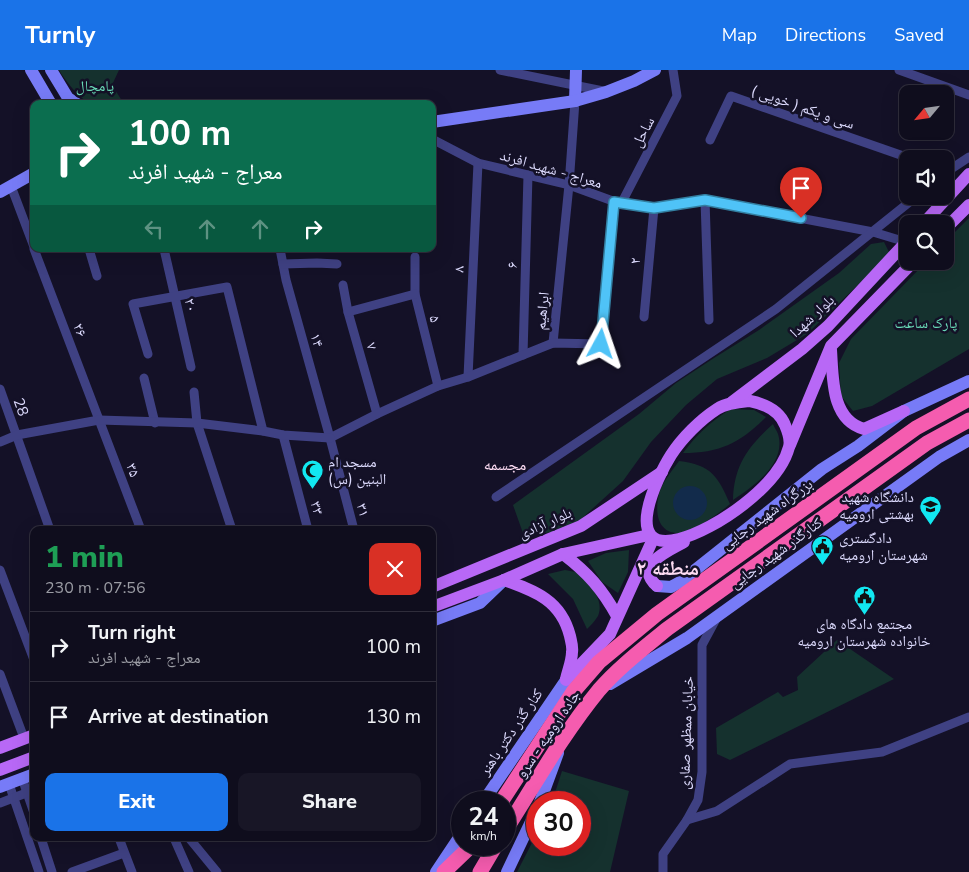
<!DOCTYPE html>
<meta charset="utf-8">
<style>
:root{--surface:#0f0d1d;--page:#181626;--text:#f1f3f6;--muted:#9b9ca4;--line:#2f2d3b;--accent:#1a73e8}
body{margin:0;font-family:"Nunito Sans","Noto Naskh Arabic",sans-serif;background:var(--page);color:var(--text);height:100vh;display:flex;flex-direction:column;font-size:19px;white-space:nowrap}
*{box-sizing:border-box;margin:0}
p{font-size:16px;color:var(--muted)}
.icon{flex:none;width:28px;height:28px;fill:none;stroke:currentColor;stroke-width:2;stroke-linecap:round;stroke-linejoin:round}
.map{position:relative;flex:1;overflow:hidden}
.drawer{position:absolute;left:30px;top:456px;width:406px;height:315px;display:flex;flex-direction:column;background:var(--surface);border-radius:10px;box-shadow:0 5px 20px #0002,0 0 0 1px var(--line)}
.drawer>*{flex:none}
.banner{position:absolute;left:30px;top:30px;width:406px;height:152px;border-radius:10px;box-shadow:0 5px 20px #0002,0 0 0 1px var(--line);background:#0b6e4f;color:#fff;overflow:hidden}
.needle{width:32px;rotate:241deg}
.fabs{position:absolute;left:899px;top:15px;display:grid;gap:10px}
.fabs a{display:grid;place-items:center;width:55px;height:55px;border-radius:10px;background:var(--surface);box-shadow:0 5px 20px #0002,0 0 0 1px var(--line);font-size:25px}
.speed{position:absolute;left:451px;top:721px;display:flex;gap:10px;font-size:25px;font-weight:700;text-align:center}
.speed>*{display:grid;place-content:center;width:65px;height:65px;border-radius:50%;background:var(--surface);box-shadow:0 5px 20px #0002,0 0 0 1px var(--line);line-height:1}
.speed small{font-size:12px;font-weight:400}
.speed .limit{border:8px solid #d22;background:#fff;color:#111}
.pin{position:absolute;display:grid;place-items:center;width:42px;height:42px;color:#fff;margin:-51px -21px;border-radius:50% 50% 50% 0;rotate:-45deg;box-shadow:0 0 5px #0007}
.pin .icon{rotate:45deg}
.me{position:absolute;width:55px;margin:-28px;rotate:5deg;stroke-linejoin:round;filter:drop-shadow(0 0 4px #0008)}
.turn{display:flex;align-items:center;gap:18px;height:105px;padding:0 15px;font-size:22px}
.turn .icon{width:65px;height:65px;stroke-width:2.5}
.turn b{display:block;font-size:35px;line-height:42px}
.lanes{display:flex;align-items:center;height:48px;padding:0 15px;background:#0003;justify-content:center;gap:25px;direction:ltr}
.lanes .off{opacity:.35}
.round{display:grid;place-items:center;flex:none;width:52px;height:52px;border-radius:10px;background:var(--page)}
.summary{display:flex;align-items:center;justify-content:space-between;height:85px;padding:0 15px}
h1{font-size:30px;font-weight:800;line-height:38px;color:#1e9e55}
.action{display:flex;gap:10px;margin-top:auto;padding:10px 15px}
.action a{flex:1;height:58px;border-radius:10px;background:var(--accent);color:#fff;font-size:20px;font-weight:800;line-height:58px;text-align:center}
.action a+a{background:var(--page);color:var(--text)}
ul{padding:0;list-style:none}
li{display:flex;align-items:center;gap:15px;height:70px;padding:0 15px;border-top:1px solid var(--line)}
li div{flex:1}
li b{display:block;font-size:19px}
li em{font-style:normal}
header{display:flex;align-items:center;gap:30px;box-sizing:border-box;height:70px;padding:0 25px;background:var(--accent);color:#fff}
header strong{font-size:24px}
nav{display:flex;gap:28px;margin-inline-start:auto;font-size:18px}
.map>svg:first-child{display:block}
.green{fill:#15312e}
.water{fill:#122b4b}
.lines{fill:none;stroke-linecap:round;stroke-linejoin:round}
.street{stroke:#3f4183;stroke-width:9}
.secondary{stroke:#777bf7;stroke-width:12}
.primary{stroke:#b868f6;stroke-width:12}
.highway{stroke:#f55caf;stroke-width:15}
.route-casing{stroke:#337fa1;stroke-width:12}
.route{stroke:#4fc3f7;stroke-width:9}
.labels{text-anchor:middle;stroke-width:5;stroke-linejoin:round;paint-order:stroke}
.park-label{font-size:15px;fill:#69dab7;stroke:#141127}
.street-label{font-size:15px;fill:#dcdafd;stroke:#141127}
.poi-label{font-size:15px;fill:#dcdafd;stroke:#141127;text-anchor:start}
.neighbourhood-label{font-size:16px;fill:#fddcf3;stroke:#141127}
.district-label{font-size:20px;font-weight:bold;fill:#fddcf3;stroke:#141127}
</style>
<header>
<strong>Turnly</strong>
<nav><a>Map</a><a>Directions</a><a>Saved</a></nav>
</header>
<div class="map">
<svg width="969" height="802" viewBox="0 0 969 802">
<rect width="100%" height="100%" fill="#141127"/>
<!-- green -->
<g class="green">
<path d="M59,0H119L112,15L124,34C114,34 102,35 92,34C82,32 64,9 59,0Z"/>
<path d="M969,148V279L872,336L853,341L841,326L839,293L851,269L927,191H945V172Z"/>
<path d="M884,172L890,184L807,264L767,288L717,309L686,335L651,372L623,411L580,450L552,462L524,466L513,435L639,344L676,313L714,288L759,260L839,203L871,174Z"/>
<path d="M731,339L754,340L766,347C740,373 720,383 683,383C697,364 711,351 731,339Z"/>
<path d="M773,354C774,357 777,361 778,364C787,393 753,417 733,430C734,395 748,377 773,354Z"/>
<path d="M679,391C711,395 718,406 730,434C721,442 693,462 681,463C656,465 654,439 660,421C664,410 672,401 679,391Z"/>
<path d="M629,480L628,502L618,523L602,512L588,491L606,483Z"/>
<path d="M565,500L581,503C590,515 605,531 598,546C595,551 591,555 587,559L573,529L548,504Z"/>
<path d="M837,570L894,609L730,690L717,684L716,658L778,622L783,627L798,620L797,607Z"/>
<path d="M562,701L629,721L610,802H517L537,763L538,775H580V732H552Z"/>
</g>
<!-- water -->
<circle class="water" cx="690" cy="433" r="17"/>
<g class="lines">
<!-- street -->
<g class="street">
<path d="M500,0L603,21"/>
<path d="M899,0L969,25"/>
<path d="M432,69L478,93L569,115L621,134L654,138L705,130L873,162L906,172"/>
<path d="M710,70L731,26L912,89"/>
<path d="M945,103L969,87"/>
<path d="M11,116L34,177"/>
<path d="M705,130L709,250"/>
<path d="M621,134L677,26L673,0"/>
<path d="M34,179L141,460"/>
<path d="M89,179L97,206"/>
<path d="M164,179L191,297"/>
<path d="M280,179L286,210L330,368L354,460"/>
<path d="M415,187V224L438,316"/>
<path d="M283,194L317,193L337,194"/>
<path d="M343,215L348,242L377,344"/>
<path d="M348,242L415,224"/>
<path d="M644,247L654,138"/>
<path d="M553,273L569,115L575,31"/>
<path d="M148,284L133,234L227,217L263,361"/>
<path d="M523,285L528,105"/>
<path d="M468,307L478,93"/>
<path d="M144,308L155,353"/>
<path d="M0,319L50,460"/>
<path d="M194,322L197,353L232,460"/>
<path d="M283,365L308,460"/>
<path d="M330,368L377,344L438,316L468,307L553,273L601,274L614,131"/>
<path d="M0,372L17,365L99,350L197,353L263,361L283,365L330,368"/>
<path d="M496,427L776,239L917,126"/>
<path d="M0,500L34,590"/>
<path d="M0,604L24,668"/>
<path d="M22,708L34,743"/>
<path d="M9,714L39,802"/>
<path d="M0,733L34,720"/>
<path d="M687,750L717,741L790,694L882,682L969,647"/>
<path d="M41,768L52,802"/>
<path d="M119,768L132,802"/>
<path d="M174,768L189,802"/>
<path d="M189,768L217,802"/>
<path d="M72,802L124,783"/>
<path d="M663,802V784L687,750L698,730L702,702V575L716,549"/>
</g>
<!-- secondary -->
<g class="secondary">
<path d="M31,0L51,34"/>
<path d="M51,0L68,28L77,34"/>
<path d="M575,31L576,0"/>
<path d="M432,52L575,31L606,22L634,11L655,0"/>
<path d="M0,122L34,103"/>
<path d="M657,516L671,517L680,512L822,399L858,376L904,341L969,311"/>
<path d="M432,551L480,533L504,510"/>
<path d="M610,614L687,568L939,387L969,370"/>
<path d="M0,717L34,704"/>
<path d="M483,732L566,610"/>
<path d="M540,732L558,683"/>
<path d="M436,802L462,763"/>
<path d="M507,802L538,737"/>
</g>
<!-- primary -->
<g class="primary">
<path d="M923,154L969,104"/>
<path d="M945,159L969,135"/>
<path d="M831,280C833,308 831,350 864,359L904,341"/>
<path d="M750,331C765,334 779,340 785,355C788,362 791,370 789,377C779,416 715,460 679,469C620,484 657,407 671,385C682,368 700,350 717,339C726,333 739,332 750,331Z"/>
<path d="M732,332L802,279L828,256L908,170"/>
<path d="M790,375L831,276L914,191"/>
<path d="M563,484C588,503 602,519 617,546"/>
<path d="M504,510C535,521 561,530 570,566C571,571 573,577 572,582C572,591 568,600 566,609"/>
<path d="M657,516C633,495 668,481 684,472"/>
<path d="M432,517L581,456L662,402"/>
<path d="M432,537L504,510L563,484L649,465"/>
<path d="M566,610L610,564L653,469"/>
<path d="M0,678L34,665"/>
<path d="M0,700L34,687"/>
</g>
<!-- highway -->
<g class="highway">
<path d="M501,732L573,622L599,592L657,544L916,358L969,329"/>
<path d="M505,761C535,714 563,664 599,620C619,597 644,578 667,559L927,373L969,350"/>
<path d="M444,802L472,775"/>
<path d="M480,802L496,775"/>
</g>
</g>
<g class="lines">
<defs>
<path id="route" d="M601,274L614,132L654,138L705,130L801,148"/>
</defs>
<!-- route casing -->
<use href="#route" class="route-casing"/>
<!-- route -->
<use href="#route" class="route"/>
</g>
<!-- icons -->
<defs>
<symbol id="mosque-pin" viewBox="-11 -11 22 30"><path d="M0 17L-7.5 6A9.5 9.5 0 1 1 7.5 6Z" fill="#12e8f1" stroke="#141127"/><path d="M3.5-4.9A6 6 0 1 0 3.5 4.9A5 5 0 1 1 3.5-4.9Z" fill="#111"/></symbol>
<symbol id="university-pin" viewBox="-11 -11 22 30"><path d="M0 17L-7.5 6A9.5 9.5 0 1 1 7.5 6Z" fill="#12e8f1" stroke="#141127"/><path d="M0-5L7-2L0 1L-7-2ZM-4 1L0 2.5L4 1V4Q0 6-4 4Z" fill="#111"/></symbol>
<symbol id="civic-pin" viewBox="-11 -11 22 30"><path d="M0 17L-7.5 6A9.5 9.5 0 1 1 7.5 6Z" fill="#12e8f1" stroke="#141127"/><path d="M-.6-6.5H3V-4.5H.6V-3L4-1V1h2V6H-6V1h2V-1L-.6-3ZM-1.2 2.5V6h2.4V2.5Z" fill="#111"/></symbol>
</defs>
<g fill-rule="evenodd">
<use href="#mosque-pin" x="300" y="388" width="25" height="34"/>
<use href="#university-pin" x="918" y="424" width="25" height="34"/>
<use href="#civic-pin" x="810" y="464" width="25" height="34"/>
<use href="#civic-pin" x="852" y="514" width="25" height="34"/>
</g>
<g class="labels">
<!-- park labels -->
<g class="park-label">
<text x="95" y="21">پامچال</text>
<text x="926" y="258">پارک ساعت</text>
</g>
<!-- street labels -->
<g class="street-label">
<text transform="translate(803 37) rotate(19)" y="5">سی و یکم ( خویی )</text>
<text transform="translate(643 62) rotate(-62)" y="5">ساحل</text>
<text transform="translate(551 99) rotate(16)" y="5">معراج - شهید افرند</text>
<text transform="translate(635 191) rotate(-85)" y="5">۲</text>
<text transform="translate(512 195) rotate(-88)" y="5">۶</text>
<text transform="translate(459 199) rotate(-87)" y="5">۸</text>
<text transform="translate(191 235) rotate(77)" y="5">۲۰</text>
<text transform="translate(542 241) rotate(-84)" y="5">ابراهیم</text>
<text transform="translate(812 246) rotate(-43)" y="5">بلوار شهدا</text>
<text transform="translate(435 249) rotate(77)" y="5">۵</text>
<text transform="translate(80 260) rotate(69)" y="5">۲۶</text>
<text transform="translate(317 270) rotate(74)" y="5">۱۴</text>
<text transform="translate(372 276) rotate(74)" y="5">۷</text>
<text transform="translate(21 337) rotate(70)" y="5">28</text>
<text transform="translate(133 400) rotate(69)" y="5">۳۵</text>
<text transform="translate(317 438) rotate(75)" y="5">۳۳</text>
<text transform="translate(363 440) rotate(76)" y="5">۳۱</text>
<text transform="translate(767 444) rotate(-36)" y="5">بزرگراه شهید رجایی</text>
<text transform="translate(545 453) rotate(-24)" y="5">بلوار آزادی</text>
<text transform="translate(776 483) rotate(-36)" y="5">کنارگذر شهید رجایی</text>
<text transform="translate(511 662) rotate(-56)" y="5">کنار گذر دکتر باهنر</text>
<text transform="translate(686 663) rotate(-88)" y="5">خیابان ممظهر صفاری</text>
<text transform="translate(548 664) rotate(-56)" y="5">جاده ارومیه - سرو</text>
</g>
<!-- poi labels -->
<g class="poi-label">
<text x="328" y="397">مسجد ام<tspan x="328" dy="17">البنین (س)</tspan></text>
<text x="914" y="432" text-anchor="end">دانشگاه شهید<tspan x="914" dy="17">بهشتی ارومیه</tspan></text>
<text x="839" y="473">دادگستری<tspan x="839" dy="17">شهرستان ارومیه</tspan></text>
<text x="864" y="559" text-anchor="middle">مجتمع دادگاه های<tspan x="864" dy="17">خانواده شهرستان ارومیه</tspan></text>
</g>
<!-- neighbourhood labels -->
<g class="neighbourhood-label">
<text x="505" y="400">مجسمه</text>
</g>
<!-- district labels -->
<g class="district-label">
<text x="668" y="505">منطقه ۲</text>
</g>
</g>
</svg>
<div class="fabs">
<a><svg class="needle" viewBox="-14 -14 28 28"><path d="M0-13l5 13h-10z" fill="#e53935"/><path d="M0 13l5-13h-10z" fill="#9b9ca4"/></svg></a>
<a><svg class="icon" aria-label="sound" viewBox="0 0 24 24"><path d="M4 9h4l5-4v14l-5-4H4zM17 9q2 3 0 6"/></svg></a>
<a><svg class="icon" aria-label="search" viewBox="0 0 24 24"><circle cx="10" cy="10" r="6"/><path d="M15 15l6 6"/></svg></a>
</div>
<div class="speed"><div>24<small>km/h</small></div><div class="limit">30</div></div>
<div class="pin" style="left:801px;top:148px;background:#d93025"><svg class="icon" aria-label="arrive" viewBox="0 0 24 24"><path d="M6 21V4h12l-3 4 3 4H6"/></svg></div>
<svg class="me" style="left:601px;top:274px" viewBox="-20 -20 40 40"><path d="M0-17L14 15 0 8-14 15z" fill="#4fc3f7" stroke="#fff" stroke-width="4"/></svg>
<div class="banner">
<div class="turn"><svg class="icon" aria-label="right" viewBox="0 0 24 24"><path d="M7 20v-9h11M14 6l5 5-5 5"/></svg><div><b>100 m</b>معراج - شهید افرند</div></div>
<div class="lanes"><svg class="icon off" aria-label="left" viewBox="0 0 24 24"><path d="M17 20v-9H6M10 6l-5 5 5 5"/></svg><svg class="icon off" aria-label="ahead" viewBox="0 0 24 24"><path d="M12 20V5M6 11l6-6 6 6"/></svg><svg class="icon off" aria-label="ahead" viewBox="0 0 24 24"><path d="M12 20V5M6 11l6-6 6 6"/></svg><svg class="icon" aria-label="right" viewBox="0 0 24 24"><path d="M7 20v-9h11M14 6l5 5-5 5"/></svg></div>
</div>
<section class="drawer">
<div class="summary"><div><h1>1 min</h1><p>230 m · 07:56</p></div><a class="round" style="background:#d93025;color:#fff"><svg class="icon" aria-label="close" viewBox="0 0 24 24"><path d="M6 6l12 12M18 6L6 18"/></svg></a></div>
<ul>
<li><svg class="icon" aria-label="right" viewBox="0 0 24 24"><path d="M7 20v-9h11M14 6l5 5-5 5"/></svg><div><b>Turn right</b><p>معراج - شهید افرند</p></div><em>100 m</em></li>
<li><svg class="icon" aria-label="arrive" viewBox="0 0 24 24"><path d="M6 21V4h12l-3 4 3 4H6"/></svg><div><b>Arrive at destination</b></div><em>130 m</em></li>
</ul>
<div class="action"><a>Exit</a><a>Share</a></div>
</section>
</div>
